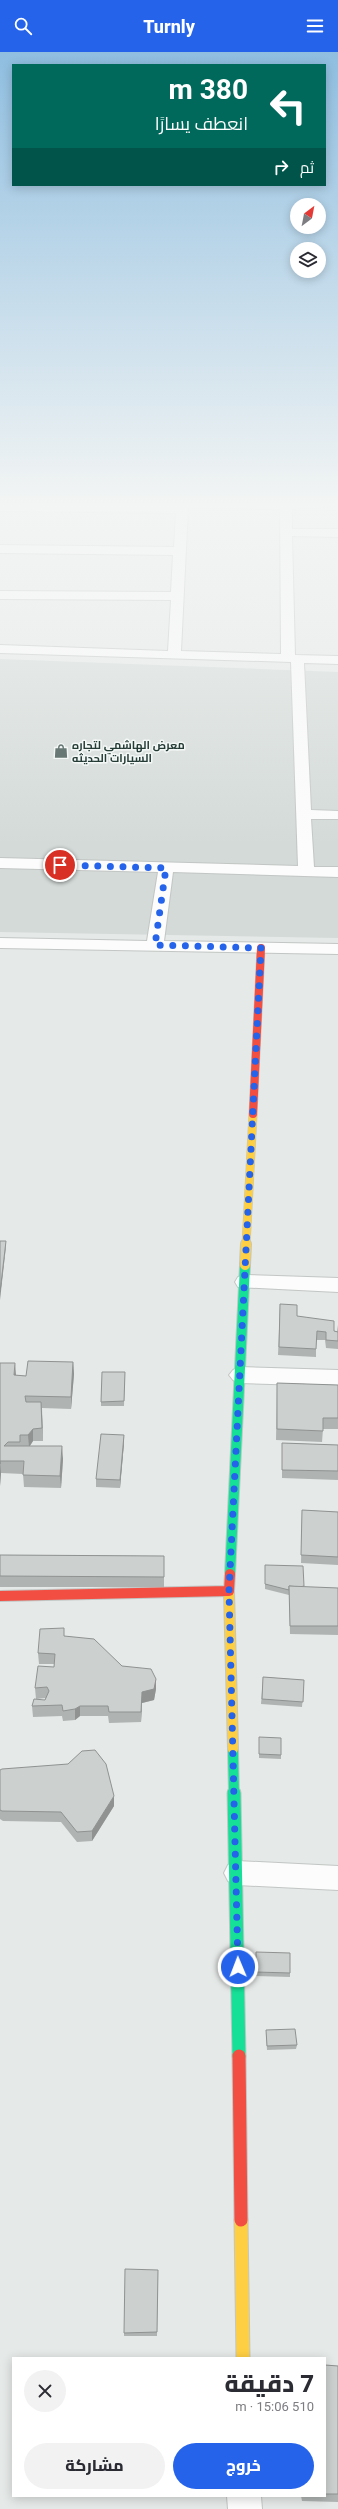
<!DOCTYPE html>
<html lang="ar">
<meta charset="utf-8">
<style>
:root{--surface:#fff;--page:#f2f2f3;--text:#2b2b33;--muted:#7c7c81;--accent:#2563eb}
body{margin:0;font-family:Roboto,Cairo,sans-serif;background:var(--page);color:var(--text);direction:rtl;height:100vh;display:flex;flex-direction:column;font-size:15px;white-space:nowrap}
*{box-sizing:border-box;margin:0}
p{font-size:13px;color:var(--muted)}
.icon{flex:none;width:22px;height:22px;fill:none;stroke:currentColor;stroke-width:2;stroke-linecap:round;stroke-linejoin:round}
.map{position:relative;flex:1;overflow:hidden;direction:ltr}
.side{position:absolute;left:12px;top:2305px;width:314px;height:140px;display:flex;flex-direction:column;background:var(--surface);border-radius:0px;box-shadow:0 2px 10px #0003;direction:rtl}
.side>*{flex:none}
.top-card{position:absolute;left:12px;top:12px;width:314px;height:122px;border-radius:0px;box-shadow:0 2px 10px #0003;direction:rtl;background:#00695c;color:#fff;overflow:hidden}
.needle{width:26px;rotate:32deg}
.fabs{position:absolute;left:290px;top:146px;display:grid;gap:8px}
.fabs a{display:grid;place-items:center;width:36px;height:36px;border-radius:50%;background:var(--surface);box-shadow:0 2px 10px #0003;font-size:20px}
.pin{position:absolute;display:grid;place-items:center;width:34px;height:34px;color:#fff;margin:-17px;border:2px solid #fff;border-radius:50%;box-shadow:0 1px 4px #0007}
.me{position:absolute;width:44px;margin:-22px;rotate:359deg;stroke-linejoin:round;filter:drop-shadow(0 0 3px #0008)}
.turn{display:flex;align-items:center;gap:14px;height:84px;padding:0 12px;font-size:18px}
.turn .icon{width:52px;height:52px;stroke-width:2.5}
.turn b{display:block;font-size:28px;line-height:34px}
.then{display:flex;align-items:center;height:38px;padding:0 12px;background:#0003;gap:8px;font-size:15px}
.round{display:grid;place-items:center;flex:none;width:42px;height:42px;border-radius:21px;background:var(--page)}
.head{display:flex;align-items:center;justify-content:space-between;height:68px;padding:0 12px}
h1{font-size:24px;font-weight:800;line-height:30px}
.action{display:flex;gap:8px;margin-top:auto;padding:8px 12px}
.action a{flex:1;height:46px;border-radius:24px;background:var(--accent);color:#fff;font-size:16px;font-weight:800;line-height:46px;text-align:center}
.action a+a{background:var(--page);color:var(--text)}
header{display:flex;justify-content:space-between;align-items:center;height:52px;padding:0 12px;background:var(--accent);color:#fff;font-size:18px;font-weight:800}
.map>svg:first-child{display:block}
.built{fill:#d3dad7}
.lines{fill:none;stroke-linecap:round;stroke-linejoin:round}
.street-casing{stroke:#c2c6c4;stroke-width:2}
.fast-far1-casing{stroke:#c1c7c5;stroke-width:12}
.fast-casing{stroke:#c1c7c5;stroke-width:15}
.slow-far2-casing{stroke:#c1c7c5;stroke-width:9}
.slow-far1-casing{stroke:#c1c7c5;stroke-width:12}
.slow-casing{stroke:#c1c7c5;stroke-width:15}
.jam-far2-casing{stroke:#c1c7c5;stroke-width:9}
.jam-far1-casing{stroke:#c1c7c5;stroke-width:12}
.jam-casing{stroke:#c1c7c5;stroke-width:15}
.street{fill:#fbfcfb;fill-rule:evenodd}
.fast-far1{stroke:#16e098;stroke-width:10}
.fast{stroke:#16e098;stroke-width:13}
.slow-far2{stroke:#ffcf43;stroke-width:8}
.slow-far1{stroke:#ffcf43;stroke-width:10}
.slow{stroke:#ffcf43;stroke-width:13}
.jam-far2{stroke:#f24e42;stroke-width:8}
.jam-far1{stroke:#f24e42;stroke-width:10}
.jam{stroke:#f24e42;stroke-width:13}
.wall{fill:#afb4b2}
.shaded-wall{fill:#8f9291}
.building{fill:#ccd1cf;stroke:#8f9291}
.route{stroke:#2563eb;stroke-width:7;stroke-dasharray:0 12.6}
.labels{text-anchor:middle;stroke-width:3;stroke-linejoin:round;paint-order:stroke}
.far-poi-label{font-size:11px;font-weight:bold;fill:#253b36;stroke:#f3f8f6;text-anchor:start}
</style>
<header><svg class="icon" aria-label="menu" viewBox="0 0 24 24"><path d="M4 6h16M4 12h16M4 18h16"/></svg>Turnly<svg class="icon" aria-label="search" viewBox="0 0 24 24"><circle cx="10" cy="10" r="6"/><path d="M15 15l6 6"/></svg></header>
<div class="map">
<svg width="338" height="2457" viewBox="0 0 338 2457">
<rect width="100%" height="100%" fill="#e5e9e7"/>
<!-- built -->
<path class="built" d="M0,607L338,620V886L0,880Z"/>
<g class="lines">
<defs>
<g id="street">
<path d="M176,450H338V454L292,457V477H338V485L292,484L295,603L338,604V612L304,611L311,758L338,759V767H311L314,815H338V825L173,820L164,889L338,892V902L0,896V886L147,889L158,820L0,816V806L298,814L291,610L0,601V593L168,599L171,548L0,547V539L171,540L173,503L0,501V493L174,495L176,461L0,459V453L176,454ZM188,456L280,457L281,602L181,599Z"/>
<path d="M245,1223L338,1226V1240L238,1235L235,1230L238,1225Z"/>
<path d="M240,1315L338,1318V1334L240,1331L233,1328L229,1323L233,1318Z"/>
<path d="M237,1809L338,1814V1838L237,1833L228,1829L224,1821L228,1813Z"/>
<path d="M227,2444H261L262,2457H228Z"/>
</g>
<g id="fast-far1">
<path d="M230,1522L245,1213"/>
<path d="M233,1697L234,1742"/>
</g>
<path id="fast" d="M234,1741L239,2004"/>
<path id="slow-far2" d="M246,1193L253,1062"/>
<g id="slow-far1">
<path d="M245,1213L246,1192"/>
<path d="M229,1539L233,1697"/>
</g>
<path id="slow" d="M241,2168L243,2306"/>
<path id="jam-far2" d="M253,1062L261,896"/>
<path id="jam-far1" d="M0,1544L229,1539L230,1522"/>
<path id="jam" d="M239,2004L241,2168"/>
</defs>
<!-- street casing -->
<use href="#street" class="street-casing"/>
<!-- fast-far1 casing -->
<use href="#fast-far1" class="fast-far1-casing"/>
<!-- fast casing -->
<use href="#fast" class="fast-casing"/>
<!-- slow-far2 casing -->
<use href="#slow-far2" class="slow-far2-casing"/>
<!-- slow-far1 casing -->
<use href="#slow-far1" class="slow-far1-casing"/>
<!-- slow casing -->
<use href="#slow" class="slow-casing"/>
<!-- jam-far2 casing -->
<use href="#jam-far2" class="jam-far2-casing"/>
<!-- jam-far1 casing -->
<use href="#jam-far1" class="jam-far1-casing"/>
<!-- jam casing -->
<use href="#jam" class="jam-casing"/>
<!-- street -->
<use href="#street" class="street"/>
<!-- fast-far1 -->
<use href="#fast-far1" class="fast-far1"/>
<!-- fast -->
<use href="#fast" class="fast"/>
<!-- slow-far2 -->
<use href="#slow-far2" class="slow-far2"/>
<!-- slow-far1 -->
<use href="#slow-far1" class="slow-far1"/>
<!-- slow -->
<use href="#slow" class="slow"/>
<!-- jam-far2 -->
<use href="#jam-far2" class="jam-far2"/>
<!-- jam-far1 -->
<use href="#jam-far1" class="jam-far1"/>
<!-- jam -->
<use href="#jam" class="jam"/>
</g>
<!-- wall -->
<g class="wall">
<path d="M280,1252L297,1264L334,1279H337L338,1273V1297L326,1296L325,1288H316V1305L278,1303Z"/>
<path d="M73,1310L74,1322L71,1357L42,1356L43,1389H33L30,1394L63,1407L61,1436L24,1435L23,1422L1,1421L0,1434V1311L16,1323L26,1324Z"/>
<path d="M125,1320L124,1354H101V1350Z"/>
<path d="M277,1331L338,1333V1377H323L322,1390L276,1388Z"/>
<path d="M124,1383V1391L120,1436L96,1435V1427Z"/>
<path d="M282,1391L338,1393V1428L282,1426Z"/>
<path d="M302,1458L338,1460V1513L301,1511Z"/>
<path d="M0,1503L164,1504V1535H0Z"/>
<path d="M265,1513L304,1535L338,1536V1583L290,1582L289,1543L265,1537Z"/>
<path d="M64,1576V1584L122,1614L156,1637L154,1648L142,1651L141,1670L109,1671L108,1664H80L75,1668L63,1669L62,1664L33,1665L32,1654L45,1648L46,1646L36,1647L35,1636L54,1615V1612H39L38,1601Z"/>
<path d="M263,1625L304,1628L302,1655L261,1652Z"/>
<path d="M259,1690L281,1703V1707L259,1706Z"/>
<path d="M0,1718L114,1754L92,1789L77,1790L61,1770L3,1769L0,1767Z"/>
<path d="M255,1904L290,1921V1925L255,1924Z"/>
<path d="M266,1978L297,1993L296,1997L267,1998L266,1982Z"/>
<path d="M158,2218L157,2284H124V2281Z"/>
<path d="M325,2313L338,2314V2450L302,2449L301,2444H325Z"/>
</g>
<!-- shaded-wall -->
<g class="shaded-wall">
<path d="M6,1189V1194L0,1248V1240Z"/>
<path d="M73,1310L74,1322L71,1357V1345Z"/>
<path d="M15,1311L16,1323L15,1336L14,1323Z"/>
<path d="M41,1350L42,1362L43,1389L42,1376Z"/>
<path d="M33,1377V1389L29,1395L28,1383Z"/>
<path d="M124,1383V1391L120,1436V1428Z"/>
<path d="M62,1394L63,1407L61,1436L60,1424Z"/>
<path d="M0,1409L1,1421L0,1434Z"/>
<path d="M156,1627V1637L154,1648L142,1651L141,1670V1660L142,1640Z"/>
<path d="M80,1654V1664L75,1668V1657Z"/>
<path d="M114,1744V1754L92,1789V1779Z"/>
</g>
<!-- building -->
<g class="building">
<path d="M0,1189H6L0,1240Z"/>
<path d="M280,1252L297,1253V1264L334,1269V1279L338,1280V1289L326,1288V1280L317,1279L316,1297L279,1295Z"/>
<path d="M28,1309L73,1310L71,1345L25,1344L26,1350H41L42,1376L33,1377L28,1383H20V1390H8L4,1394H62L60,1424L23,1423L24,1409H0V1412V1311H15L14,1323L26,1324Z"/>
<path d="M102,1320H125L124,1349L101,1350Z"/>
<path d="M277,1331L338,1333V1366H323V1379L277,1377Z"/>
<path d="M101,1382L124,1383L120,1428L96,1427Z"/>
<path d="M282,1391L338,1393V1419L282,1418Z"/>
<path d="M302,1458L338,1460V1505L301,1503Z"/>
<path d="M0,1503L164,1504V1525L0,1524Z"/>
<path d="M265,1513L303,1514L304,1534L300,1535L289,1534V1538L265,1532Z"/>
<path d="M289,1534L338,1536V1574H290Z"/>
<path d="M64,1576V1584L94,1587L122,1614L151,1617L156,1627L154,1637L142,1640L141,1660H109L108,1654H80L75,1657L63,1659L62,1653L32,1654L34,1647L45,1648L49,1639L47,1635L35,1636L38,1614L54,1615L55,1602L38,1601L40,1577Z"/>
<path d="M263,1625L304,1628L303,1650L262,1647Z"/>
<path d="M259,1685L281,1686V1703L259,1702Z"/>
<path d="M95,1698L106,1712L114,1744L92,1779L77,1780L61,1760L2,1759L0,1758V1718L2,1717L68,1712L82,1699Z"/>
<path d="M256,1900L290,1901V1921L256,1920Z"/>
<path d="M295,1977L297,1993L267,1994L266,1978Z"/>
<path d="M125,2217L158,2218L157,2280L124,2281Z"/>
<path d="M325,2313L338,2314V2442H325Z"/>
</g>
<!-- sky -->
<linearGradient id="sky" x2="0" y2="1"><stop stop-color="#8fbee0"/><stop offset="0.57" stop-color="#f3f5f4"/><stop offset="1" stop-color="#f3f5f4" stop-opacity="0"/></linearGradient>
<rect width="338" height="794" fill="url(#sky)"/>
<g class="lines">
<!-- route -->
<path class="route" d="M60,813L166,816L155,893L261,896L229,1539L238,1915"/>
</g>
<!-- icons -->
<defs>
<symbol id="shop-bare" viewBox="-9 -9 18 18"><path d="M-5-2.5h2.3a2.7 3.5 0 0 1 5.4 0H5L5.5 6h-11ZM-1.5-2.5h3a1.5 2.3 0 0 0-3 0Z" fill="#687874" stroke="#f3f8f6" stroke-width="2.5" paint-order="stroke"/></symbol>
</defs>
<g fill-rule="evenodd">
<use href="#shop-bare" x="51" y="689" width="20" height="20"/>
</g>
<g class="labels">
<!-- far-poi labels -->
<g class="far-poi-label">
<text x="72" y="697">معرض الهاشمي لتجاره<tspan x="72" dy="13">السيارات الحديثه</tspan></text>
</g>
</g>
</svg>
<div class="fabs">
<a><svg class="needle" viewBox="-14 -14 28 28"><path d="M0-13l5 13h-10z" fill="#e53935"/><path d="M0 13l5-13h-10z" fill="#7c7c81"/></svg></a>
<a><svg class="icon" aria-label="layers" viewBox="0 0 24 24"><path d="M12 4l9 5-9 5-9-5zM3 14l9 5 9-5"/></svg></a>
</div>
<div class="pin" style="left:60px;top:813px;background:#d93025"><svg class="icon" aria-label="arrive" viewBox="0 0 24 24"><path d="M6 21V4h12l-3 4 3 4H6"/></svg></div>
<svg class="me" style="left:238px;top:1915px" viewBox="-20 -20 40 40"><circle r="17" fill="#2563eb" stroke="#fff" stroke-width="3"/><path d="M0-11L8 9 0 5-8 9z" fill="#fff"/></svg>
<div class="top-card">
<div class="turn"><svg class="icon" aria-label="left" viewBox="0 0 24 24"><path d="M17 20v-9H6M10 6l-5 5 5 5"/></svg><div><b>380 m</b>انعطف يسارًا</div></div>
<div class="then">ثم<svg class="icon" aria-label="right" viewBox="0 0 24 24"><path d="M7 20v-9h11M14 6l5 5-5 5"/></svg></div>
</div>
<section class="side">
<div class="head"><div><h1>7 دقيقة</h1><p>510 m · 15:06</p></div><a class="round"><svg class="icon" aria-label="close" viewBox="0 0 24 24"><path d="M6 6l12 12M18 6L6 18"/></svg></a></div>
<div class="action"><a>خروج</a><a>مشاركة</a></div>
</section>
</div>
